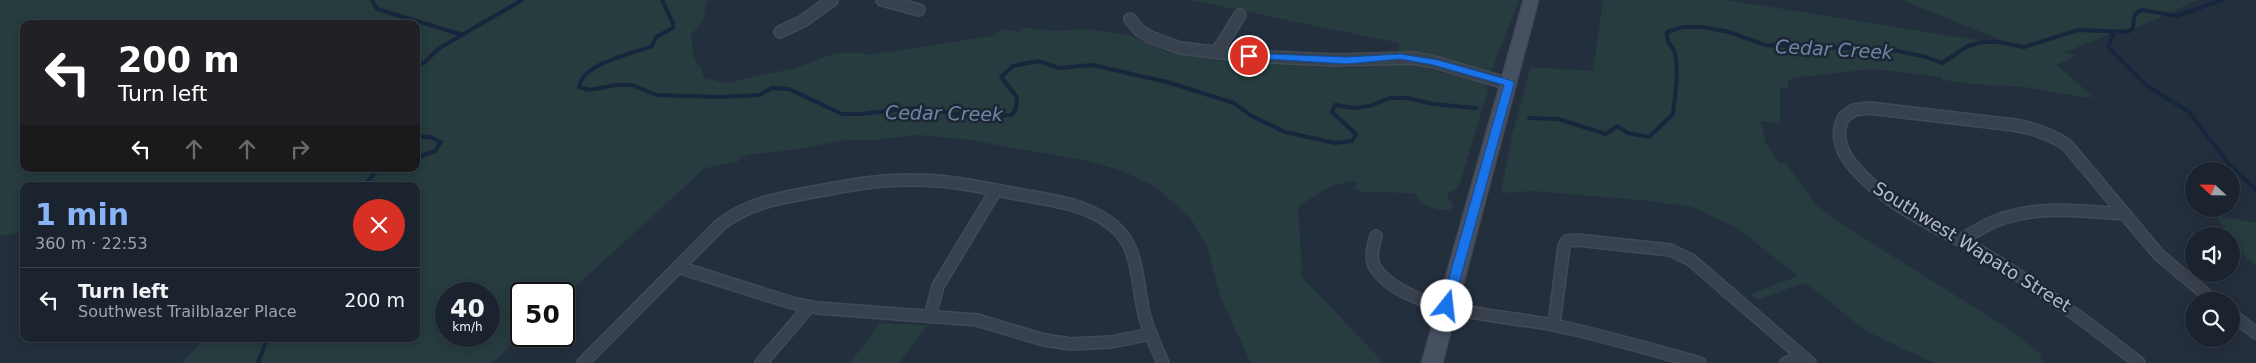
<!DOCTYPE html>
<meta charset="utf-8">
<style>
:root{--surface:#1b232e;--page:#282f3a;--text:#f1f3f6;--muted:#a0a4aa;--line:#39404a;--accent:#8ab4f8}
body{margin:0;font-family:"DejaVu Sans",sans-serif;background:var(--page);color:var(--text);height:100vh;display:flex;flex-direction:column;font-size:19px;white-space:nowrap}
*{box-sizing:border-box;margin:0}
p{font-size:16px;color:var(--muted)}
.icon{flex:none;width:28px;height:28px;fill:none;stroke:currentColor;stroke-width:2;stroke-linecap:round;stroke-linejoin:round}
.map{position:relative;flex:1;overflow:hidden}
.panel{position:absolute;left:20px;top:182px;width:400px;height:160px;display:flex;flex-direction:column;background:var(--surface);border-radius:10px;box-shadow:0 2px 12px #0003,0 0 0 1px var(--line)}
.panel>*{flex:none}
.top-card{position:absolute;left:20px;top:20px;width:400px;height:152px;border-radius:10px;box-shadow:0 2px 12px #0003,0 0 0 1px var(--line);background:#202124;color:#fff;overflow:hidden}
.needle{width:32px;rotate:292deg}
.controls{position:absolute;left:2185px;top:162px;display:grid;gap:10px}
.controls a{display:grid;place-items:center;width:55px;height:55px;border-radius:50%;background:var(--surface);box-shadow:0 2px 12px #0003,0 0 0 1px var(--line);font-size:25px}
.speed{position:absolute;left:435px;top:282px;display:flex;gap:10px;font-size:25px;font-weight:700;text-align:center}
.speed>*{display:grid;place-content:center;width:65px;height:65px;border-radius:50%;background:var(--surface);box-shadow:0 2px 12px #0003,0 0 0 1px var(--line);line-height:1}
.speed small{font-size:12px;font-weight:400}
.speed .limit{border:2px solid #111;border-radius:8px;background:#fff;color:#111}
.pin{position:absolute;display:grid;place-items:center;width:42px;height:42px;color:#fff;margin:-21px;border:2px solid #fff;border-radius:50%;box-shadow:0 1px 5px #0007}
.me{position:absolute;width:55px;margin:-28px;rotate:16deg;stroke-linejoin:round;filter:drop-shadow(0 0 4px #0008)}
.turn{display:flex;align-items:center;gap:18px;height:105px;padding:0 15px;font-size:22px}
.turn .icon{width:65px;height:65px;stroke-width:2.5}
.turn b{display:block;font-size:35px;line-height:42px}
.lanes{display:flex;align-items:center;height:48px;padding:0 15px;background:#0003;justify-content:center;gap:25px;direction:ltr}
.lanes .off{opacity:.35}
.round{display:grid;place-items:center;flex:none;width:52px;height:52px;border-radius:26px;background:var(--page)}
.head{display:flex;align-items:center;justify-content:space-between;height:85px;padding:0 15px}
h1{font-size:30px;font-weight:600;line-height:38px;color:var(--accent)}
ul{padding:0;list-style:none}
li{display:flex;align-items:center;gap:15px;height:65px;padding:0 15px;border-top:1px solid var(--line)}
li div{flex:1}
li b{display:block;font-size:19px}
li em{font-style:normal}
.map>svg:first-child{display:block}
.green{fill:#263c3f;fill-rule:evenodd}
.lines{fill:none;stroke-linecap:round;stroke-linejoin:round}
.stream{stroke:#17263c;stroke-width:4}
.street-casing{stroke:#414a57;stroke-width:14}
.secondary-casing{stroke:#414a57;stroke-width:3}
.street{stroke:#38414e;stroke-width:11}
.secondary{fill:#465061;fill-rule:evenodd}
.route{fill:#1a73e8;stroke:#114b97}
.labels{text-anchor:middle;stroke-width:5;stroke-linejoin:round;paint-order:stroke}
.street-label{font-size:18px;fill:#b4bcc9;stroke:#1d2633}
.water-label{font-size:19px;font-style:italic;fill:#6d86a8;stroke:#1d2633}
</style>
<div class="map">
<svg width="2256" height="363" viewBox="0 0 2256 363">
<rect width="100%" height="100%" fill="#242f3e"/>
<!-- green -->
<g class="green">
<path d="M0,0H711L706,3L703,21L691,35L693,57L702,69L703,78L726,83L796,68L836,53H863L868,55L992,36L1001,29L1019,32L1023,28L1057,31L1085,29L1128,35L1167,52L1233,61L1301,63L1352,68L1388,62L1407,63L1479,82L1485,84L1488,90L1460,183L1456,189L1448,193V198L1453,205L1451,209C1445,212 1428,208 1422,203C1418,200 1418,196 1414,193L1361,192L1354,188L1357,183L1353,181L1331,186L1298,206L1302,277L1384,363H1251L1221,299L1208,249L1191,219L1156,187L1120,170L1083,160L963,139L917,135L874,140H848L784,151L752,154L742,157L737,162L705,168L564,297V294H521V336L492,363H182L204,339H416V186H24V232L0,236ZM24,24H416V169H24ZM446,294H489V336H446Z"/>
<path d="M1190,0H1519L1491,72L1398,54L1399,43Z"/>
<path d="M1603,0H1726L2015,46L1902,0H2198L2132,30L2125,28L2063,53L2076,55L2057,65L2093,97H2083L2025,87L1971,84L1943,80L1941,77L1874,69L1792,78L1788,82V88L1780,87V124L1761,121L1765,142L1779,163H1786L1799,182H1801L1814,203L1840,223L2012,331L2042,355L2040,359L2044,363H1933L1866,331L1810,286L1801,284L1757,300L1750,294L1798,276L1737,228L1692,207L1650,201L1534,191L1501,193L1512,136L1530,69L1531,67L1593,71Z"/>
<path d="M2215,215L2256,223V265L2245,257Z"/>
<path d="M880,323L928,325L899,363H850Z"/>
</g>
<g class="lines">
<!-- stream -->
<g class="stream">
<path d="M372,0L377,9L463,35"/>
<path d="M662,0L673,23V28L656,37L652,46C632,54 582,63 579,87L589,90L617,85H632L657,95L721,97L759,95L772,88L789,89L842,114H862L914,108L981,117L1012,115L1016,108L1017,97L1001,77L1013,66L1038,61L1059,68L1092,65L1167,82L1234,103L1250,115L1285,132L1335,143L1352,141L1356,134L1332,112L1335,105L1355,108L1370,106L1390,98H1407L1433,104L1476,108"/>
<path d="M2112,32L2113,36L2108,47L2146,85L2189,112L2229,164L2256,190"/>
<path d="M416,66L425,62L438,49L522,0"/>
<path d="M1529,118L1558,119L1606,134L1617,126L1628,133L1649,137L1673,114C1675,95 1679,72 1675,53C1673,45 1666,45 1667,32L1683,27H1702L1729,32L1765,45L1893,50L1926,57L1942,63L1968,46L1982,42H1998L2024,47L2078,30L2128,32L2133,28C2134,19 2133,12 2143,10L2176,16L2222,0"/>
<path d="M416,136L430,137L441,142L435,151L416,158"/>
<path d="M364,186L378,169"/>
<path d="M258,363L267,339"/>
</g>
<defs>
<g id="street">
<path d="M882,0L919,10"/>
<path d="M1130,19L1140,31L1150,37L1180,48L1249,56L1336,60L1412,58L1434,62L1509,84"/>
<path d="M780,32L803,21L832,0"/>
<path d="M1217,52L1240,15"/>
<path d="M1376,236C1373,247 1369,259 1376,269C1408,313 1504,315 1553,325C1603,335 1651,350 1700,363"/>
<path d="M1961,240C1973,233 1985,225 1998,220C2039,205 2083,211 2125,214"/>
<path d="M678,267L792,303L818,308L977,320L1044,340L1071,344L1111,342L1151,334"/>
<path d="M2231,314L2256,333"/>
<path d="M930,316L938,286L996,190"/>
<path d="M1554,325L1564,246L1567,241L1577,240L1670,250L1691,260L1810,363"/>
<path d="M583,363L721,224C749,203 779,198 813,192C846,186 880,179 914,180C951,180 986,188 1022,195C1056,201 1094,205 1119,231C1140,253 1137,290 1145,317C1149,333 1157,348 1163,363"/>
<path d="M761,363L809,307"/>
<path d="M1786,363L1801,356"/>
<path d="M2139,363C2090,324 2038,286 1984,254C1941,228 1888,207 1855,168C1842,154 1834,135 1844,117L1854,110L1869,108L2014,125C2033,128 2051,134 2067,145L2159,255L2214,301"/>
</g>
<path id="secondary" d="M1524,0H1538L1442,363H1422Z"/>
</defs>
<!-- street casing -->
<use href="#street" class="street-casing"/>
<!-- secondary casing -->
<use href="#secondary" class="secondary-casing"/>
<!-- street -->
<use href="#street" class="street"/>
<!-- secondary -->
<use href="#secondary" class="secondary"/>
</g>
<!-- route -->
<path class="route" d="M1245,53L1347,57L1400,54L1438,60L1513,81L1514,84L1452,309H1443L1441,306L1504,85L1433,65L1400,59L1347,64L1249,58L1244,56Z"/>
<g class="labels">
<!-- street labels -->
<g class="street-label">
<text transform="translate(1972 247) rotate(32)" y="6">Southwest Wapato Street</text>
</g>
<!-- water labels -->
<g class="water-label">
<text transform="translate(1834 49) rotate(3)" y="7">Cedar Creek</text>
<text transform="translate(944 113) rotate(1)" y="7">Cedar Creek</text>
</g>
</g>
</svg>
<div class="controls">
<a><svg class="needle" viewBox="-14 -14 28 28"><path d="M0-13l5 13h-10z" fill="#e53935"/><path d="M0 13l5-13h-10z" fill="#a0a4aa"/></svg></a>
<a><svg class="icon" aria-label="sound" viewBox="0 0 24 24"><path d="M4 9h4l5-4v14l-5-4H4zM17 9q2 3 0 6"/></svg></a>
<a><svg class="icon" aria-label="search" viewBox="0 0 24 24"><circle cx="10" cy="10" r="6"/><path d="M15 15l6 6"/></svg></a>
</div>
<div class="speed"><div>40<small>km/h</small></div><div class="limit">50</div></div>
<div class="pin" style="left:1249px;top:56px;background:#d93025"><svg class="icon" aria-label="arrive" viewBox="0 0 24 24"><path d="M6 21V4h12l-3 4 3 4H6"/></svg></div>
<svg class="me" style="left:1447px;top:306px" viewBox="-20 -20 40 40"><circle r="19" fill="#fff"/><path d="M0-13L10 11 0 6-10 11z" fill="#1a73e8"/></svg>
<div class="top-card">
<div class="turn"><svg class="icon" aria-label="left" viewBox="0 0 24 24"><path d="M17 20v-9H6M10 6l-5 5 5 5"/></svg><div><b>200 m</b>Turn left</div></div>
<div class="lanes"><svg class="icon" aria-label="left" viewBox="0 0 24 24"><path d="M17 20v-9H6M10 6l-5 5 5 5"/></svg><svg class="icon off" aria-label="ahead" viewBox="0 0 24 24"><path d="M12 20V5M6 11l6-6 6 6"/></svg><svg class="icon off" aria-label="ahead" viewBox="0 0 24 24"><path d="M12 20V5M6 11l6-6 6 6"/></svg><svg class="icon off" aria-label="right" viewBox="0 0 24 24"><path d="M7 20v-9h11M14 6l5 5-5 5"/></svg></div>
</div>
<section class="panel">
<div class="head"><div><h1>1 min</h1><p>360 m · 22:53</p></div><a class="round" style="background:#d93025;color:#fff"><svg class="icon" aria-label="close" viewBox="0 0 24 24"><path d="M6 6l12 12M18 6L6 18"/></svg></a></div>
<ul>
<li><svg class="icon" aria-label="left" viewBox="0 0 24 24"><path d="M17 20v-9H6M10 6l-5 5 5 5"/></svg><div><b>Turn left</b><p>Southwest Trailblazer Place</p></div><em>200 m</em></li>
</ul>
</section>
</div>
